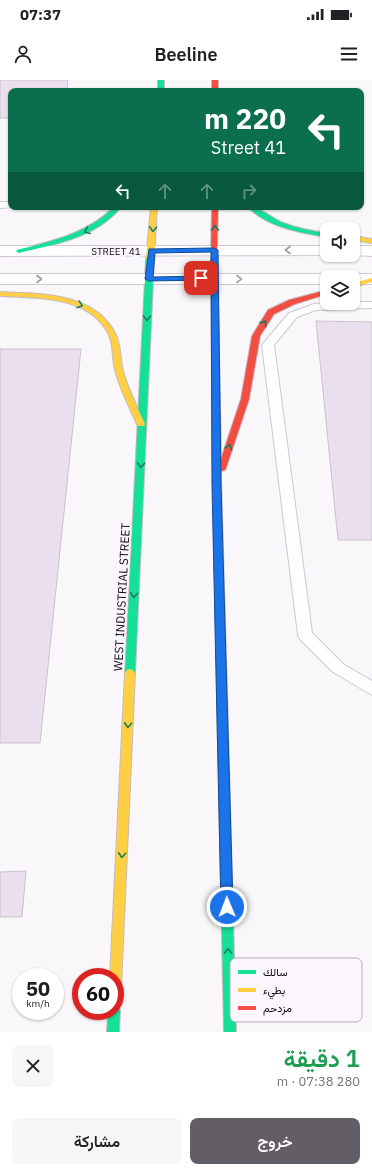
<!DOCTYPE html>
<html lang="ar">
<meta charset="utf-8">
<style>
:root{--surface:#fff;--page:#f6f6f6;--text:#202124;--muted:#757577;--accent:#635e65}
body{margin:0;font-family:"IBM Plex Sans",Vazirmatn,sans-serif;background:var(--page);color:var(--text);direction:rtl;height:100vh;display:flex;flex-direction:column;font-size:15px;white-space:nowrap}
*{box-sizing:border-box;margin:0}
p{font-size:13px;color:var(--muted)}
.icon{flex:none;width:22px;height:22px;fill:none;stroke:currentColor;stroke-width:2;stroke-linecap:round;stroke-linejoin:round}
.map{position:relative;height:952px;overflow:hidden;direction:ltr}
.drawer{display:flex;flex-direction:column;background:var(--surface);flex:1}
.drawer>*{flex:none}
.top-card{position:absolute;left:8px;top:8px;width:356px;height:122px;border-radius:8px;box-shadow:0 1px 3px #0004;direction:rtl;background:#0b6e4f;color:#fff;overflow:hidden}
.fabs{position:absolute;left:320px;top:142px;display:grid;gap:8px}
.fabs a{display:grid;place-items:center;width:40px;height:40px;border-radius:8px;background:var(--surface);box-shadow:0 1px 3px #0004;font-size:20px}
.speed{position:absolute;left:12px;top:888px;display:flex;gap:8px;font-size:20px;font-weight:700;text-align:center}
.speed>*{display:grid;place-content:center;width:52px;height:52px;border-radius:50%;background:var(--surface);box-shadow:0 1px 3px #0004;line-height:1}
.speed small{font-size:10px;font-weight:400}
.speed .limit{border:6px solid #d22;background:#fff;color:#111}
.pin{position:absolute;display:grid;place-items:center;width:34px;height:34px;color:#fff;margin:-17px;border-radius:8px;box-shadow:0 2px 6px #0006}
.me{position:absolute;width:44px;margin:-22px;rotate:359deg;stroke-linejoin:round;filter:drop-shadow(0 0 3px #0008)}
.turn{display:flex;align-items:center;gap:14px;height:84px;padding:0 12px;font-size:18px}
.turn .icon{width:52px;height:52px;stroke-width:2.5}
.turn b{display:block;font-size:28px;line-height:34px}
.lanes{display:flex;align-items:center;height:38px;padding:0 12px;background:#0003;justify-content:center;gap:20px;direction:ltr}
.lanes .off{opacity:.35}
.round{display:grid;place-items:center;flex:none;width:42px;height:42px;border-radius:8px;background:var(--page)}
.headline{display:flex;align-items:center;justify-content:space-between;height:68px;padding:0 12px}
h1{font-size:24px;font-weight:600;line-height:30px;color:#1e9e55}
.primary-button{display:flex;gap:8px;margin-top:auto;padding:8px 12px}
.primary-button a{flex:1;height:46px;border-radius:8px;background:var(--accent);color:#fff;font-size:16px;font-weight:600;line-height:46px;text-align:center}
.primary-button a+a{background:var(--page);color:var(--text)}
.status{display:flex;justify-content:space-between;align-items:center;height:28px;padding:0 20px;background:var(--surface);direction:ltr}
.status svg{height:11px;fill:currentColor}
header{display:flex;justify-content:space-between;align-items:center;height:52px;padding:0 12px;background:var(--surface);font-size:18px;font-weight:600}
.map>svg:first-child{display:block}
.building{fill:#eae0ed;stroke:#c8c3ca}
.lines{fill:none;stroke-linecap:round;stroke-linejoin:round}
.lane-casing{stroke:#cec9d0;stroke-width:2}
.street-casing{stroke:#cec9d0;stroke-width:2}
.fast-casing{stroke:#c6bcc1;stroke-width:2}
.slow-casing{stroke:#c6bcc1;stroke-width:2}
.jam-casing{stroke:#c6bcc1;stroke-width:2}
.lane{fill:#fefefe;fill-rule:evenodd}
.street{fill:#fefefe;fill-rule:evenodd}
.fast{fill:#16e098;fill-rule:evenodd}
.slow{fill:#ffcf43;fill-rule:evenodd}
.jam{fill:#f24e42;fill-rule:evenodd}
.oneway{stroke:#14805d}
.oneway2{stroke:#a09da0}
.route{fill:#1a73e8;stroke:#114b97}
.labels{text-anchor:middle;stroke-width:4;stroke-linejoin:round;paint-order:stroke}
.far-street-label{font-size:10px;fill:#120b14;stroke:#fbf6fc}
.street-label{font-size:12px;fill:#120b14;stroke:#fbf6fc}
.key{fill:#fbf6fc;stroke:#b5b0b6;stroke-width:1}
.key-label{font-size:11px;fill:#120b14}
</style>
<div class="status"><b>07:37</b><svg viewBox="0 0 49 12"><path d="M0 12V9h3v3zM5 12V6h3v6zM10 12V3h3v9zM15 12V0h3v12zM26 1h20v11H26zM47 4h2v5h-2z"/></svg></div>
<header><svg class="icon" aria-label="menu" viewBox="0 0 24 24"><path d="M4 6h16M4 12h16M4 18h16"/></svg>Beeline<svg class="icon" aria-label="person" viewBox="0 0 24 24"><circle cx="12" cy="8" r="4"/><path d="M4 21q1-7 8-7t8 7"/></svg></header>
<div class="map">
<svg width="372" height="952" viewBox="0 0 372 952">
<rect width="100%" height="100%" fill="#faf7fb"/>
<!-- building -->
<g class="building">
<path d="M0,0H68L67,11H11V38H0Z"/>
<path d="M316,241L372,242V460H338Z"/>
<path d="M0,269H81L40,663H0Z"/>
<path d="M26,791L22,837H0V792Z"/>
</g>
<g class="lines">
<defs>
<g id="lane">
<path d="M0,122H11V127H15L0,128Z"/>
<path d="M353,222H372V228L316,230L297,237L274,265L312,553L343,584L372,601V615L333,592L300,559L298,555L262,265L289,233L314,224Z"/>
</g>
<g id="street">
<path d="M0,166H327V175H331L0,176Z"/>
<path d="M353,166H372V176L349,175H353Z"/>
<path d="M0,194H327L334,197H327V204H0Z"/>
<path d="M353,194H372V204H353V197H346Z"/>
</g>
<g id="fast">
<rect x="158" y="0" width="6" height="11"/>
<path d="M114,127H121C96,158 55,164 19,173L16,171L17,170C52,161 87,154 114,127Z"/>
<path d="M248,127C260,127 270,137 281,142C296,148 311,151 327,153V157C301,153 267,147 248,127Z"/>
<path d="M150,177L154,179L135,593L133,596L130,597L127,596L125,593L146,179Z"/>
<path d="M222,610L226,611L227,614L236,952H224L217,614L218,611Z"/>
<path d="M115,925L118,927L120,931L119,952H107L108,931H115Z"/>
</g>
<g id="slow">
<path d="M151,127H157L154,179L150,181L146,179Z"/>
<path d="M353,156L372,159V163L353,160Z"/>
<path d="M372,198V202L353,207V203Z"/>
<path d="M0,212C41,214 96,212 116,255C121,266 120,279 123,291C128,309 137,327 145,344L144,346H138L137,344C129,327 120,309 115,290C112,279 114,266 109,255C90,215 37,218 0,216Z"/>
<path d="M217,395L221,398L227,614L226,617L222,618L218,617L217,614L213,398Z"/>
<path d="M130,589L133,590L135,593L121,908L119,912L115,914V897H110L125,593L127,590Z"/>
</g>
<g id="jam">
<rect x="212" y="0" width="6" height="11"/>
<path d="M212,127H218L217,170L221,379L241,319L252,256L268,230L289,220L327,210V214L295,224L274,234L260,256L249,319L226,388L225,390L221,391V398L217,401L213,398L211,170Z"/>
</g>
</defs>
<!-- lane casing -->
<use href="#lane" class="lane-casing"/>
<!-- street casing -->
<use href="#street" class="street-casing"/>
<!-- fast casing -->
<use href="#fast" class="fast-casing"/>
<!-- slow casing -->
<use href="#slow" class="slow-casing"/>
<!-- jam casing -->
<use href="#jam" class="jam-casing"/>
<!-- lane -->
<use href="#lane" class="lane"/>
<!-- street -->
<use href="#street" class="street"/>
<!-- fast -->
<use href="#fast" class="fast"/>
<!-- slow -->
<use href="#slow" class="slow"/>
<!-- jam -->
<use href="#jam" class="jam"/>
</g>
<!-- one-way arrows -->
<defs><path id="oneway-chevron" d="M-2-3.5L2.5 0L-2 3.5" fill="none" stroke-width="1.6" stroke-linecap="round" stroke-linejoin="round"/></defs>
<g class="oneway">
<use href="#oneway-chevron" transform="translate(215 148) rotate(-89)"/>
<use href="#oneway-chevron" transform="translate(153 149) rotate(93)"/>
<use href="#oneway-chevron" transform="translate(87 151) rotate(157)"/>
<use href="#oneway-chevron" transform="translate(80 225) rotate(19)"/>
<use href="#oneway-chevron" transform="translate(147 238) rotate(92)"/>
<use href="#oneway-chevron" transform="translate(264 243) rotate(-57)"/>
<use href="#oneway-chevron" transform="translate(229 367) rotate(-72)"/>
<use href="#oneway-chevron" transform="translate(141 385) rotate(93)"/>
<use href="#oneway-chevron" transform="translate(134 515) rotate(93)"/>
<use href="#oneway-chevron" transform="translate(128 645) rotate(93)"/>
<use href="#oneway-chevron" transform="translate(122 775) rotate(93)"/>
<use href="#oneway-chevron" transform="translate(228 871) rotate(-91)"/>
</g>
<g class="oneway2">
<use href="#oneway-chevron" transform="translate(288 170) rotate(-180)"/>
<use href="#oneway-chevron" transform="translate(39 199)"/>
<use href="#oneway-chevron" transform="translate(239 199) rotate(1)"/>
</g>
<!-- route -->
<path class="route" d="M214,168L218,170L221,404L233,827L231,831L227,832L223,831L221,827L212,404L211,172L155,173L153,197L201,196L205,198L204,200L149,201L145,199L149,169Z"/>
<g class="labels">
<!-- far-street labels -->
<g class="far-street-label">
<text x="116" y="175">STREET 41</text>
</g>
<!-- street labels -->
<g class="street-label">
<text transform="translate(122 517) rotate(-87)" y="4">WEST INDUSTRIAL STREET</text>
</g>
</g>
<!-- legend -->
<rect x="230" y="878" width="132" height="64" rx="6" class="key"/>
<rect x="238" y="890" width="18" height="4" fill="#16e098"/>
<rect x="238" y="908" width="18" height="4" fill="#ffcf43"/>
<rect x="238" y="926" width="18" height="4" fill="#f24e42"/>
<g class="key-label">
<text x="263" y="896">سالك</text>
<text x="263" y="914">بطيء</text>
<text x="263" y="932">مزدحم</text>
</g>
</svg>
<div class="fabs">
<a><svg class="icon" aria-label="sound" viewBox="0 0 24 24"><path d="M4 9h4l5-4v14l-5-4H4zM17 9q2 3 0 6"/></svg></a>
<a><svg class="icon" aria-label="layers" viewBox="0 0 24 24"><path d="M12 4l9 5-9 5-9-5zM3 14l9 5 9-5"/></svg></a>
</div>
<div class="speed"><div>50<small>km/h</small></div><div class="limit">60</div></div>
<div class="pin" style="left:201px;top:198px;background:#d93025"><svg class="icon" aria-label="arrive" viewBox="0 0 24 24"><path d="M6 21V4h12l-3 4 3 4H6"/></svg></div>
<svg class="me" style="left:227px;top:827px" viewBox="-20 -20 40 40"><circle r="17" fill="#1a73e8" stroke="#fff" stroke-width="3"/><path d="M0-11L8 9 0 5-8 9z" fill="#fff"/></svg>
<div class="top-card">
<div class="turn"><svg class="icon" aria-label="left" viewBox="0 0 24 24"><path d="M17 20v-9H6M10 6l-5 5 5 5"/></svg><div><b>220 m</b>Street 41</div></div>
<div class="lanes"><svg class="icon" aria-label="left" viewBox="0 0 24 24"><path d="M17 20v-9H6M10 6l-5 5 5 5"/></svg><svg class="icon off" aria-label="ahead" viewBox="0 0 24 24"><path d="M12 20V5M6 11l6-6 6 6"/></svg><svg class="icon off" aria-label="ahead" viewBox="0 0 24 24"><path d="M12 20V5M6 11l6-6 6 6"/></svg><svg class="icon off" aria-label="right" viewBox="0 0 24 24"><path d="M7 20v-9h11M14 6l5 5-5 5"/></svg></div>
</div>
</div>
<section class="drawer">
<div class="headline"><div><h1>1 دقيقة</h1><p>280 m · 07:38</p></div><a class="round"><svg class="icon" aria-label="close" viewBox="0 0 24 24"><path d="M6 6l12 12M18 6L6 18"/></svg></a></div>
<div class="primary-button"><a>خروج</a><a>مشاركة</a></div>
</section>
